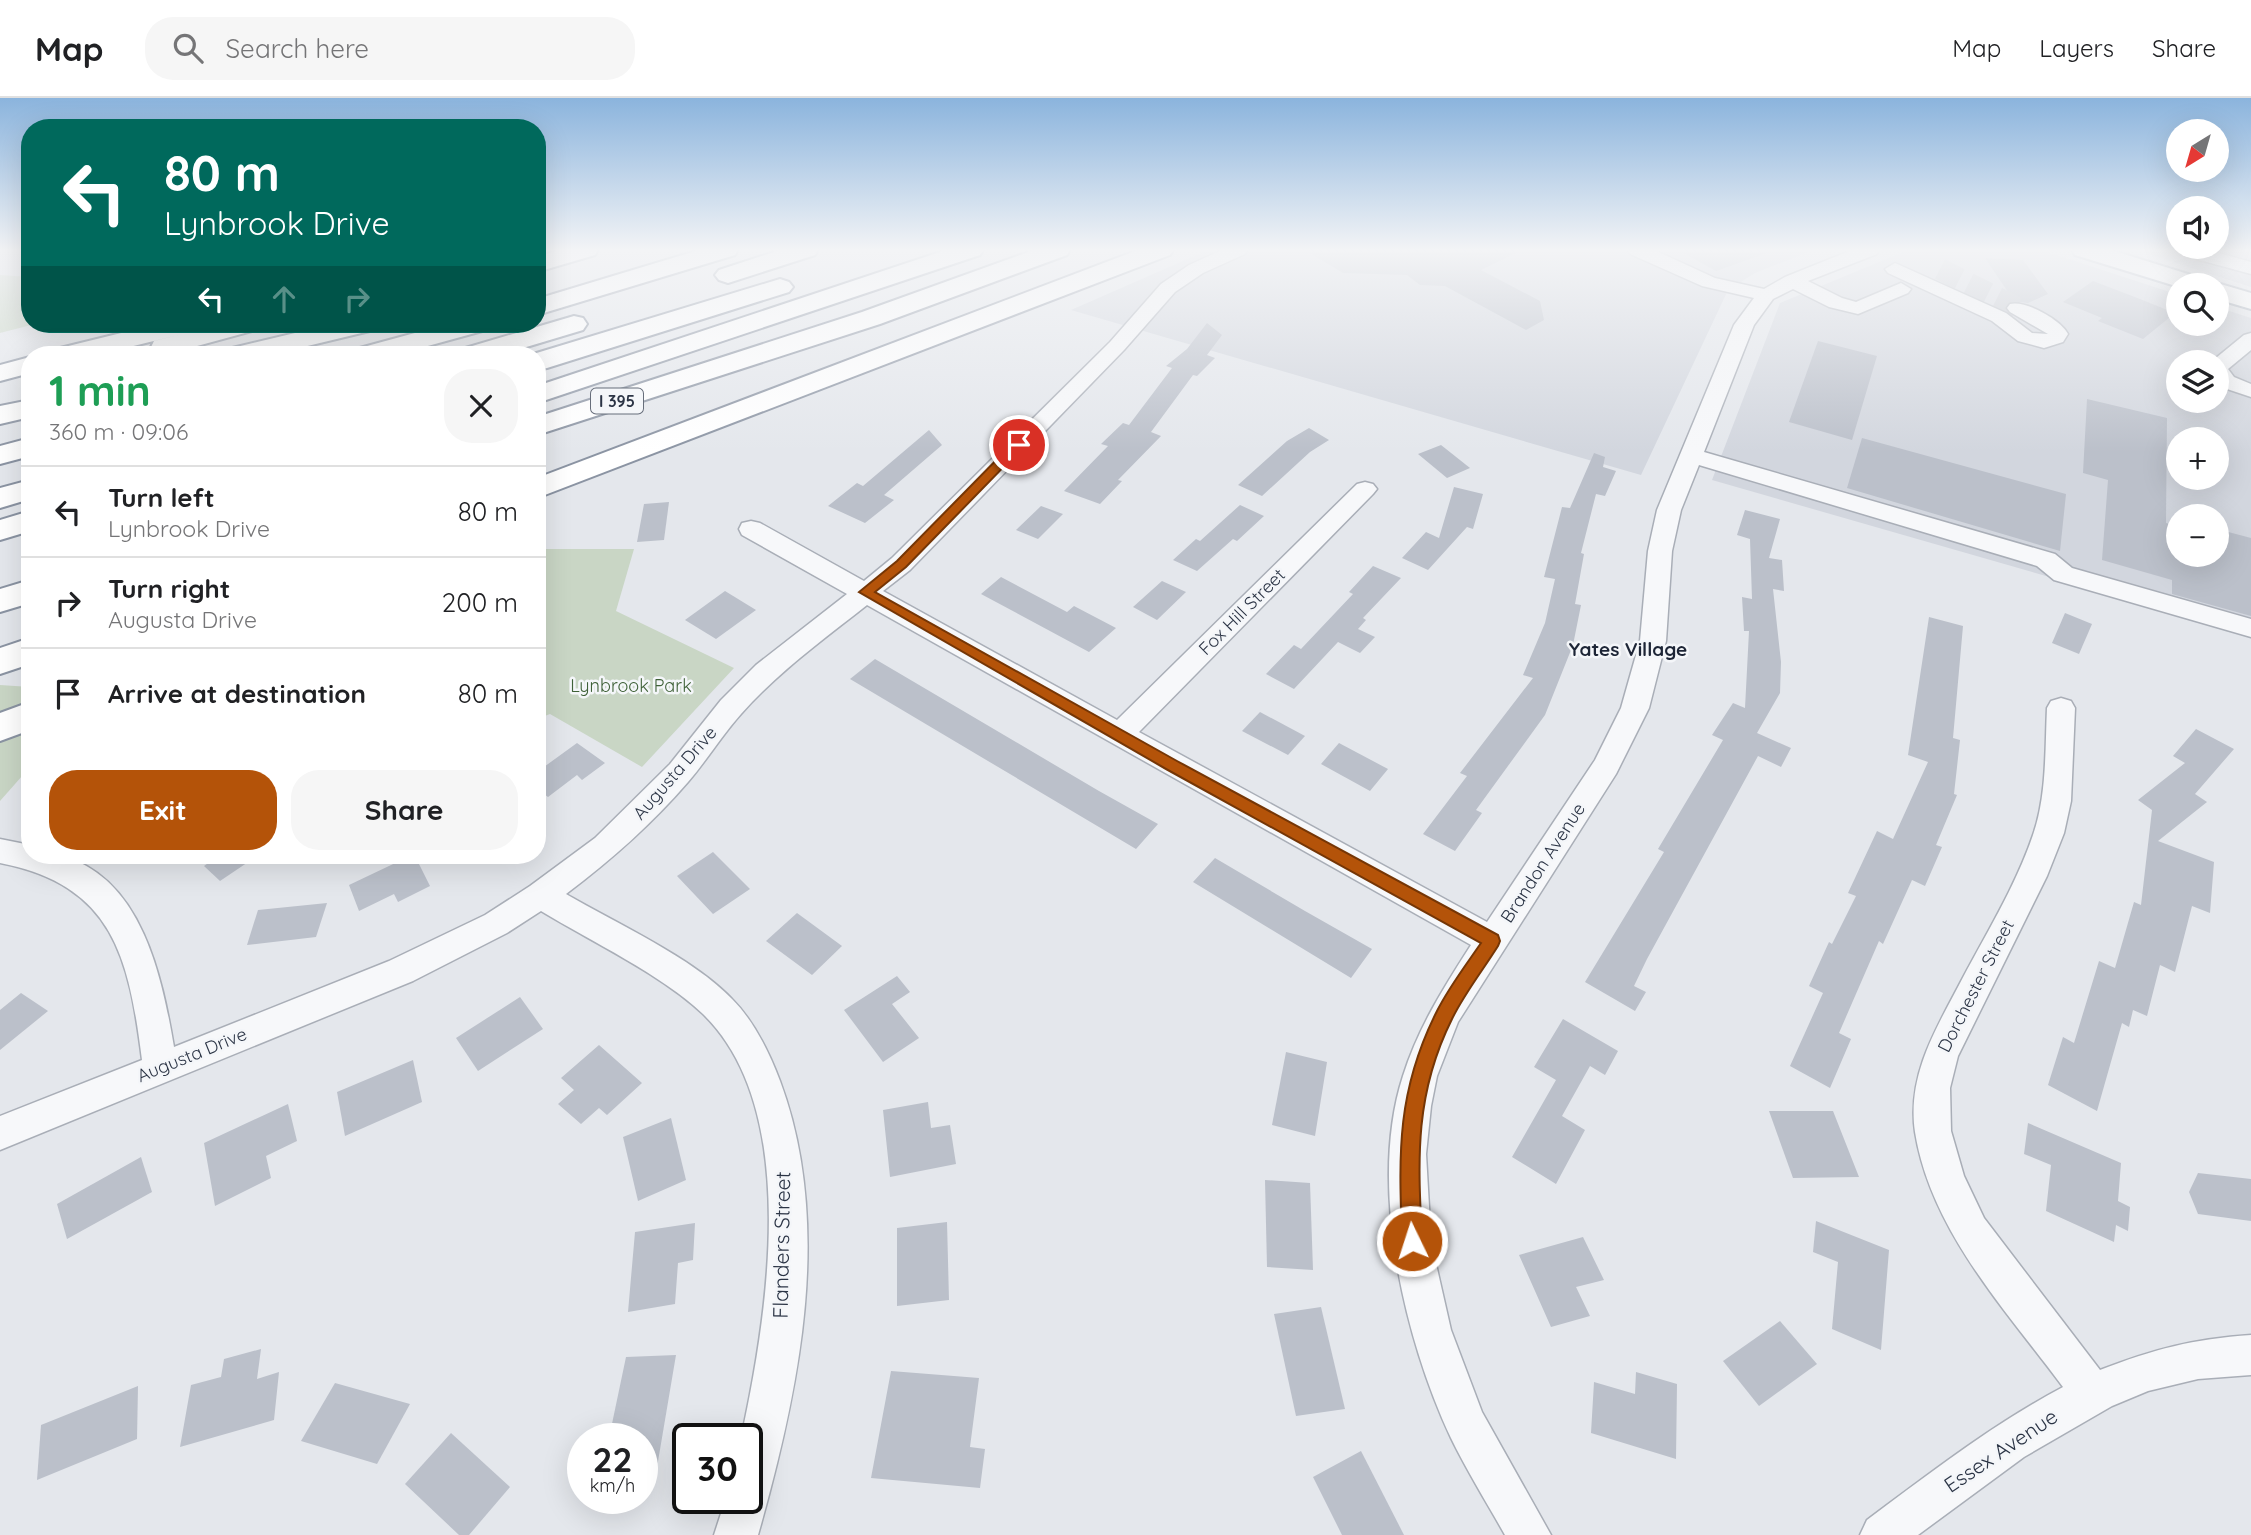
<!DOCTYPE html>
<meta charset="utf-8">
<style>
:root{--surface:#fff;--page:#f6f6f6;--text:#202124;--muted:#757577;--line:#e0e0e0;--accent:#b45309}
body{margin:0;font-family:Quicksand,sans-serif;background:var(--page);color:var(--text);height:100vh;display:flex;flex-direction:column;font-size:26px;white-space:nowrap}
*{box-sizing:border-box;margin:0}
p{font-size:23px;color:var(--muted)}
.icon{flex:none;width:38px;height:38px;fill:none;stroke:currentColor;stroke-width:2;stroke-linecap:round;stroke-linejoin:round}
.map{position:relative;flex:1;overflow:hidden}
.panel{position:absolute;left:21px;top:248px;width:525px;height:518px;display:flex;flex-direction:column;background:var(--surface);border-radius:28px;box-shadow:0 7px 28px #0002}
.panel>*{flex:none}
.guide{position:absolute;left:21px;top:21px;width:525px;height:214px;border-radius:28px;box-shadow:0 7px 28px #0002;background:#00695c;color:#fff;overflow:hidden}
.needle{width:46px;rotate:217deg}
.buttons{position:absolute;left:2166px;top:21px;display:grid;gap:14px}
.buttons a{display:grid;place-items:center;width:63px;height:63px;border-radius:50%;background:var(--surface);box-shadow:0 7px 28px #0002;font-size:35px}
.speed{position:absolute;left:567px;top:1325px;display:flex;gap:14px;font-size:35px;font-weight:700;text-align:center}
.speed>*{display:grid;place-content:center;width:91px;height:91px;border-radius:50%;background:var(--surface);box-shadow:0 7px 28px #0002;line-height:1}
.speed small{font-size:18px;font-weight:400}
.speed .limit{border:4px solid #111;border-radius:10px;background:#fff;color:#111}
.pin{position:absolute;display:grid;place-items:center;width:60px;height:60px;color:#fff;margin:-30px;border:4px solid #fff;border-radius:50%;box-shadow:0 2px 7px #0007}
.me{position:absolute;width:77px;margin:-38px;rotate:356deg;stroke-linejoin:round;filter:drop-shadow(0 0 5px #0008)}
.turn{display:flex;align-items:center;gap:24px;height:147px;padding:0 28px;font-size:32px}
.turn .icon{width:91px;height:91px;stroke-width:2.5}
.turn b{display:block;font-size:49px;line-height:60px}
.lanes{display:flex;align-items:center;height:66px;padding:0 28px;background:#0003;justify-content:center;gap:35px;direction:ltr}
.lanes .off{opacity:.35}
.round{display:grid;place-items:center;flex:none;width:74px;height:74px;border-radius:28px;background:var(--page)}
.overview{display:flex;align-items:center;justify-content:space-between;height:119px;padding:0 28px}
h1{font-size:42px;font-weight:700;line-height:52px;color:#1e9e55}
.action{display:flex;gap:14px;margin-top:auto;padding:14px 28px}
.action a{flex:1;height:80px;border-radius:28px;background:var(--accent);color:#fff;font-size:28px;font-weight:700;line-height:80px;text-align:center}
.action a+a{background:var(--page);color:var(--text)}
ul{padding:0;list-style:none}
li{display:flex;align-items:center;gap:21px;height:91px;padding:0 28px;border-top:2px solid var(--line)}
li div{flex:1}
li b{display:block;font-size:26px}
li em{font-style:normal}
header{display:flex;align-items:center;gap:42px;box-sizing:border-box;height:98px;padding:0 35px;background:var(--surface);border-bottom:2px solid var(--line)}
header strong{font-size:33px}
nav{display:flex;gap:38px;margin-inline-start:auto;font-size:24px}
.search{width:490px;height:63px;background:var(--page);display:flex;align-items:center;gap:18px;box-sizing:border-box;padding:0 24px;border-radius:28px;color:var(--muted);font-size:26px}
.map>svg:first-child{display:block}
.built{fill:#d2d6de;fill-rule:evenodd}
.green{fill:#c9d6c5}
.building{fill:#bbc0ca}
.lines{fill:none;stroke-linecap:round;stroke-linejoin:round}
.minor-tunnel{stroke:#bfc3cb;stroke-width:22;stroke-dasharray:22 10;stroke-linecap:butt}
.minor-casing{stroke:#a9aeb7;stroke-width:3}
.major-casing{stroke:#a3abb8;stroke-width:4}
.highway-casing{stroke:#8b94a3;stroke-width:4}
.minor{fill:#f7f8fa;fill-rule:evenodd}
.major{fill:#fff;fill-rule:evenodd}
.highway{fill:#fff;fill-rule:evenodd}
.route{fill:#b45309;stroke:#753606;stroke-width:2}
.labels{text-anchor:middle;stroke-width:5;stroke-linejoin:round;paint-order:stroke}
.shield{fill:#f4f6f9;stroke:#676e7b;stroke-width:2}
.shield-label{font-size:16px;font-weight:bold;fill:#2b3445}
.street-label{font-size:18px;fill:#2b3445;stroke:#f4f6f9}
.park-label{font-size:18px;fill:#3f6138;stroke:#f4f6f9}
.neighbourhood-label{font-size:19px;font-weight:bold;fill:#1d2536;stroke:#f4f6f9}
.near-street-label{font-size:21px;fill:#2b3445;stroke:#f4f6f9}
</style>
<header>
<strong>Map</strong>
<div class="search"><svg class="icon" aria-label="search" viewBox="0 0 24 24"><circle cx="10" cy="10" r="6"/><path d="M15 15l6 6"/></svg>Search here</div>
<nav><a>Map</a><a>Layers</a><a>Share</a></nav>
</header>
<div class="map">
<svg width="2251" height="1437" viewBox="0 0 2251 1437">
<rect width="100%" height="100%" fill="#e4e7ec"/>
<!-- built -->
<g class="built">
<path d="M1208,152H1813L1755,175L1728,192L1641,377L1071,212Z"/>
<path d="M1908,152H2041L2179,197V226H2217V209L2251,220V537L1712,382L1780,205ZM2179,264H2217V303H2179ZM2179,341H2217V380H2179ZM2179,418H2217V457H2179Z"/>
<path d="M2136,152H2251V189Z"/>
</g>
<!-- green -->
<g class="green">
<path d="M0,177L30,179V226H35L0,235Z"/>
<path d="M537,451H634L616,513L734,570L642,669L550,616L537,621Z"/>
<path d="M0,587L30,589V669L0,703Z"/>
</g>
<!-- building -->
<g class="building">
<path d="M1305,152H1522L1481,172L1540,203L1544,222L1526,232L1445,188L1420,187L1407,177L1343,175Z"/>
<path d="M1678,152H1766L1767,155L1716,173Z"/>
<path d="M1985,160L2023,162L2048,196L2028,205L2014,203Z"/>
<path d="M2093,183L2140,201L2175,215L2143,241L2098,223L2102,220L2063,204Z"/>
<path d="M1207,225L1222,237L1207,257L1215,260L1197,278L1193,277L1151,334L1161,338L1118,382L1122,383L1100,406L1064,393L1108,348L1101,346L1123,325L1129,327L1172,270L1166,268L1187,251Z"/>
<path d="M1818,243L1877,258L1852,342L1789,324Z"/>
<path d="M2087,301L2167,320L2166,425L2179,428V457H2217V431L2251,440V518L2172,496V482L2102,462L2108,382L2083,375Z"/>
<path d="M1309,330L1329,342L1310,354L1262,398L1238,387L1287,343Z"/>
<path d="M929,332L942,347L884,397L894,402L865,425L828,408L857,385L863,388Z"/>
<path d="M1862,340L2066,396L2060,453L1847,390Z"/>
<path d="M1441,347L1470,370L1447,380L1418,356Z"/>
<path d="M1594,355L1605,359L1603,369L1616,373L1605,398L1596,396L1581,455L1584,456L1575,506L1581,507L1573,547L1545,617L1476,712L1482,715L1455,753L1423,736L1467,678L1460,675L1533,580L1523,577L1545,525L1555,481L1544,479L1562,409L1570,410Z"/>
<path d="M1454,389L1483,396L1473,431L1467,429L1428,472L1402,460L1426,434L1439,440Z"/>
<path d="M669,404L664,442L637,444L644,406Z"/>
<path d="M1240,407L1264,418L1237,443L1233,441L1197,473L1173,462L1196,441L1200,443Z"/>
<path d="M1041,408L1063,416L1038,441L1016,432Z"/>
<path d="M1745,412L1780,421L1769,460L1782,462L1784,493L1773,491L1781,564L1780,595L1757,635L1791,650L1781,669L1758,658L1647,861L1634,888L1646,894L1635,913L1585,884L1664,754L1658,751L1723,642L1712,637L1733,605L1745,610L1749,533H1744L1742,499L1752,501L1750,441L1737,437Z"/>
<path d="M1373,468L1401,480L1363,520L1366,522L1358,531L1375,539L1360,555L1338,544L1294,591L1266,576L1294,547L1301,551L1353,496L1349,494Z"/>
<path d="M1001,479L1067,514L1074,508L1116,530L1089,554L981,496Z"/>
<path d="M1162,483L1186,494L1157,522L1133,509Z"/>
<path d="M725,493L756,512L716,541L685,522Z"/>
<path d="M2065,515L2092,526L2079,556L2052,545Z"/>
<path d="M1929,519L1963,528L1953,640L1960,642L1954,696L1957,697L1936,747L1942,749L1925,788L1912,782L1883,846L1879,843L1839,935L1851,941L1830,990L1790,968L1823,895L1809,888L1829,844L1832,846L1856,798L1848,795L1877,733L1893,741L1928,664L1908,657Z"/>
<path d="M875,561L1099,693L1158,726L1136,751L850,581Z"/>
<path d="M1260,614L1305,638L1288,657L1242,633Z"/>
<path d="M2196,631L2234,651L2195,696L2207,704L2158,743L2214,764L2210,815L2192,808L2175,874L2160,867L2147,918L2133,912L2129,929L2122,925L2097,1013L2048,987L2063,939L2074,945L2099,863L2115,870L2134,804L2141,807L2152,712L2138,702L2185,665L2173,658Z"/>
<path d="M577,645L605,665L582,682L577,677L548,699L537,691V674Z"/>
<path d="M1339,645L1388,671L1370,693L1321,666Z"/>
<path d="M713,754L750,791L713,816L677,778Z"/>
<path d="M218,758H257L220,783L204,768Z"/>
<path d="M410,758H415L430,788L398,804L394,796L359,813L349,787Z"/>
<path d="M1215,760L1305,813L1372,851L1351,880L1193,784Z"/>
<path d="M327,805L316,839L247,847L258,812Z"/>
<path d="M797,815L842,848L812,877L766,843Z"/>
<path d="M897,878L910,894L892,906L919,940L883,964L844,912Z"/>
<path d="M21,895L48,913L0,952V912Z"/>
<path d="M520,899L543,931L478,973L456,940Z"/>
<path d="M1563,921L1618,953L1605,977L1590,968L1562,1018L1585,1032L1556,1086L1512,1059L1556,982L1534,969Z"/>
<path d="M599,947L642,985L607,1017L599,1010L581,1026L558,1006L574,992L561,980Z"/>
<path d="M1286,954L1327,964L1315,1038L1272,1027Z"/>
<path d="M413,962L422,1004L345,1038L337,994Z"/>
<path d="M928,1004L931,1030L950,1027L956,1066L890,1079L883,1012Z"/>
<path d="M288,1006L297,1043L266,1058L271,1080L215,1108L204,1045Z"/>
<path d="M1769,1013H1833L1859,1079L1793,1080Z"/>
<path d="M671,1020L686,1082L638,1103L623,1039Z"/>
<path d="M2028,1025L2121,1065L2118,1103L2130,1109L2128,1133L2116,1127L2114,1144L2046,1113L2051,1067L2024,1056Z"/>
<path d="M141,1059L152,1094L67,1141L57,1106Z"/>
<path d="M2198,1075L2251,1081V1123L2198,1116L2189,1094Z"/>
<path d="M1265,1082L1310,1085L1313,1172L1267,1169Z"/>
<path d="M1816,1123L1889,1152L1881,1252L1832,1231L1838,1164L1813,1154Z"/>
<path d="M947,1124L949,1202L897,1208V1130Z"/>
<path d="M695,1125L693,1162L678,1165L675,1206L628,1214L635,1134Z"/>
<path d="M1583,1139L1604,1182L1576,1189L1590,1218L1551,1229L1519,1157Z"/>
<path d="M1321,1209L1345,1311L1296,1318L1274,1216Z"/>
<path d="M1780,1223L1817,1266L1759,1308L1723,1263Z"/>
<path d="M261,1251L257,1281L279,1274L274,1322L180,1349L191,1287L221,1279L224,1261Z"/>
<path d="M676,1257L654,1387L642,1386V1340H609L626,1259Z"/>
<path d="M891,1273L979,1280L970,1349L985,1351L980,1390L871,1380Z"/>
<path d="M1636,1274L1677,1286L1676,1361L1591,1335L1594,1284L1635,1296Z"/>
<path d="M335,1285L410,1306L377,1366L301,1343Z"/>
<path d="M138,1288L137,1341L37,1382L41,1327Z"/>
<path d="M451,1335L510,1389L469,1437H459L405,1386Z"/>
<path d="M1361,1353L1404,1437H1342L1313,1379Z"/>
</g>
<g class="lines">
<!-- minor-tunnel -->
<path class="minor-tunnel" d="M1940,171L2017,210"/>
<defs>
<g id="minor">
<path d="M1222,152H1247L1245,156L1203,175L1175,194L1124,252L910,472L883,493L1117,622L1357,386L1365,384L1373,386L1377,391L1373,396L1139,634L1487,824L1595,662L1621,610L1640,543L1648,453L1657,412L1734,227L1754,200L1702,188L1630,156L1628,152H1654L1715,180L1764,191L1785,179L1852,152H1879L1877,156L1808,183L1842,200L1856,204L1901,185L1911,191L1908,195L1858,216L1829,209L1793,191L1773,201L1754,227L1704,354L2055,456L2072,470L2251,521V539L2054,482L2037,468L1699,367L1681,412L1672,453L1666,543L1649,610L1616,676L1458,924L1437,978L1431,1008L1426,1056L1431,1144L1451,1232L1482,1314L1551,1437H1505C1487,1405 1467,1373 1451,1340C1404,1240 1368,1086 1403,978C1418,930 1444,889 1471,847L867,507C824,541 778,574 741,616C722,637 707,662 688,684C651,727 611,762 566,796C616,825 693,860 732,901C754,923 769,954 780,983C834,1128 799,1293 758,1437H714L726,1400H747V1340H741C767,1221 802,1012 703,916C661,876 592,844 541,813L507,835L413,883L0,1052V1018L142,962C129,860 114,787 0,765V741L30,747V758C40,758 52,756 62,758C142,780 162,879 174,949L389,863L485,817L530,788L595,740L670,666L721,602L756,567L847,496L742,437L739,431L742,425L751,423L760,425L864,483L892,460L1110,244L1161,186L1189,167Z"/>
<path d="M2176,152H2208L2251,164V176L2178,156Z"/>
<path d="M1895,165L2006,215L2032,235L2048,236L2010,214L2007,210L2010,206C2026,202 2061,222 2068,236L2063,244L2044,250L2018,243L1992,223L1888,175L1885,171Z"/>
<path d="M2251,235V252L2228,271L2234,279L2251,286V299L2218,288L2217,264H2211L2244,237Z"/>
<path d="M2061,600L2071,603L2075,610L2071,703L2064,735L2047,778L1958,958L1950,990L1951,1033L1964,1078L1984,1120L2100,1272C2154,1251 2193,1241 2251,1237V1277L2198,1281L2148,1293L2112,1308L2024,1359L1918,1437H1860L1867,1422C1930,1375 1993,1326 2063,1289C2006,1212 1931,1133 1915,1034C1907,980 1934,934 1958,889C1984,839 2015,790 2033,737C2047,697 2045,651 2047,610L2051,603Z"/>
</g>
<path id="major" d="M2072,152H2111L2207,182L2211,187L2217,185L2251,195V211L2217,201V187L2179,189L2075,157Z"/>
<g id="highway">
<path d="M559,152H598L595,157L537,174V159Z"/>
<path d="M699,152H738L735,157L537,217V201Z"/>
<path d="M780,152H818L815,157L728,185L719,182L715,177L719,172Z"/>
<path d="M946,152H983L980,157L537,305V288Z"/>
<path d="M1034,152H1070L1067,157L880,226L537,337V319L862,214Z"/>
<path d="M1138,152H1173L1170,157L537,400V380Z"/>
<path d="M780,181L789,184L793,189L789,194L547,270L537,272V257H530Z"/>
<path d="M574,218L583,220L587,226L583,232L500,257H458L462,251Z"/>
<path d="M158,226H202L199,231L218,226H260L256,232L164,257L154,255L151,249L154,243L182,236L97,257H52L56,251Z"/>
<path d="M333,226H378L374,232L270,257H224L228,251Z"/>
<path d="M448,226H490L486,232L395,257H352L356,251Z"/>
<path d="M30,259V275L0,283V267Z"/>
<path d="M30,302V319L0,326V308Z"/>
<path d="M30,340V358L0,366V348Z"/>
<path d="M30,382V401L0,410V390Z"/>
<path d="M30,413V433L0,442V422Z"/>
<path d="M30,482V505L0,514V491Z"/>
<path d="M30,540V566L0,576V550Z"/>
<path d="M30,604V632L0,643V615Z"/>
</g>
</defs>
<!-- minor casing -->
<use href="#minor" class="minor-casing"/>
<!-- major casing -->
<use href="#major" class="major-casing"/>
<!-- highway casing -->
<use href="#highway" class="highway-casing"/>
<!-- minor -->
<use href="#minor" class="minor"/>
<!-- major -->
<use href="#major" class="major"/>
<!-- highway -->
<use href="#highway" class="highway"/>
</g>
<!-- sky -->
<linearGradient id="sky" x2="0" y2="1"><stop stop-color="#8bb4dd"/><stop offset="0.43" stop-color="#f3f4f6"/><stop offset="1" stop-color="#f3f4f6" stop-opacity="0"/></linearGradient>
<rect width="2251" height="354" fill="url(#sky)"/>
<!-- route -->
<path class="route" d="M1019,343L1025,347L1023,349L906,469L875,494L1177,663L1498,837L1500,843L1498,848C1483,872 1464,896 1452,921C1414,997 1418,1062 1422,1143L1419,1151L1412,1154L1405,1151L1402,1143C1399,1056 1396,994 1437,913C1449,889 1466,867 1481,845L1166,671L859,494L897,463L1014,344Z"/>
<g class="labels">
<!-- shield labels -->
<rect class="shield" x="591" y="290.5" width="52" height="25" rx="5"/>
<g class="shield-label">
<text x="617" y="309">I 395</text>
</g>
<!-- street labels -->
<g class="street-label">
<text transform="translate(1242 514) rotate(-45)" y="6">Fox Hill Street</text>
<text transform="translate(675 675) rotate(-49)" y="6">Augusta Drive</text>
<text transform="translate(1543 765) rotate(-57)" y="6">Brandon Avenue</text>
<text transform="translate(1976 888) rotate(-63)" y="6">Dorchester Street</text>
<text transform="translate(192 957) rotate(-22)" y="6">Augusta Drive</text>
</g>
<!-- park labels -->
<g class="park-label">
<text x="631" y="594">Lynbrook Park</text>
</g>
<!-- neighbourhood labels -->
<g class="neighbourhood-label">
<text x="1628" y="558">Yates Village</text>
</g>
<!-- near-street labels -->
<g class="near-street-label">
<text transform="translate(782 1147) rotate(-89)" y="7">Flanders Street</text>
<text transform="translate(2001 1353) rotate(-34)" y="7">Essex Avenue</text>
</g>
</g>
</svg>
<div class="buttons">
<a><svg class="needle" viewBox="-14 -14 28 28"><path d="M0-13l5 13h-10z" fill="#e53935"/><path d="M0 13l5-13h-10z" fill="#757577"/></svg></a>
<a><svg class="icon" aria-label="sound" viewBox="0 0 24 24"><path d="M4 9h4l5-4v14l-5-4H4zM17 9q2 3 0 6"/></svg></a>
<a><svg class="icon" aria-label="search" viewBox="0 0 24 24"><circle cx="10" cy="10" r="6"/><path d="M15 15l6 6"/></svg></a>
<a><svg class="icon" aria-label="layers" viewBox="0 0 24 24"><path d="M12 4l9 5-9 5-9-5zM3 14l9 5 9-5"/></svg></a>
<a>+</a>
<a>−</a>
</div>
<div class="speed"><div>22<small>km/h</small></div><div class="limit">30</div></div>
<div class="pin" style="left:1019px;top:347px;background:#d93025"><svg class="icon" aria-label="arrive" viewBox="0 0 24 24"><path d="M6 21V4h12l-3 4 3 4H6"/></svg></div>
<svg class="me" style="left:1412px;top:1143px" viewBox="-20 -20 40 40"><circle r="17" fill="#b45309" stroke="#fff" stroke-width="3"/><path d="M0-11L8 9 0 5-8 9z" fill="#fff"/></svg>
<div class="guide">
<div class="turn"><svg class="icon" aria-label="left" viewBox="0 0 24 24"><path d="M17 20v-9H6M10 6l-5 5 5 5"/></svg><div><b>80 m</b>Lynbrook Drive</div></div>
<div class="lanes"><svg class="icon" aria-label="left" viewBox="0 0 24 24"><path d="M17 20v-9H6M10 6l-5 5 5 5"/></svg><svg class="icon off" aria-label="ahead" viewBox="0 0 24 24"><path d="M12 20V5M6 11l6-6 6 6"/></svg><svg class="icon off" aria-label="right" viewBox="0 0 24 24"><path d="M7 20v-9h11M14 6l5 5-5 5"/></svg></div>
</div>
<section class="panel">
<div class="overview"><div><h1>1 min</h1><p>360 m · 09:06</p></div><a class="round"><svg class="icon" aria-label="close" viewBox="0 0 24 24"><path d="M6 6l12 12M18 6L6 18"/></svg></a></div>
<ul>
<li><svg class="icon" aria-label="left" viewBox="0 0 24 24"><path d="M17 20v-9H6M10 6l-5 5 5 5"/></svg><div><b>Turn left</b><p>Lynbrook Drive</p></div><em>80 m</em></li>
<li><svg class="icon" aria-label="right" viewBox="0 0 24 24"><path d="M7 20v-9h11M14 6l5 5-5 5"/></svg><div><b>Turn right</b><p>Augusta Drive</p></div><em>200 m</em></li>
<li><svg class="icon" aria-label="arrive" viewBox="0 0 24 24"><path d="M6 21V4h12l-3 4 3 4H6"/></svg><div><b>Arrive at destination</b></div><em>80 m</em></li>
</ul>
<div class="action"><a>Exit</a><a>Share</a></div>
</section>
</div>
